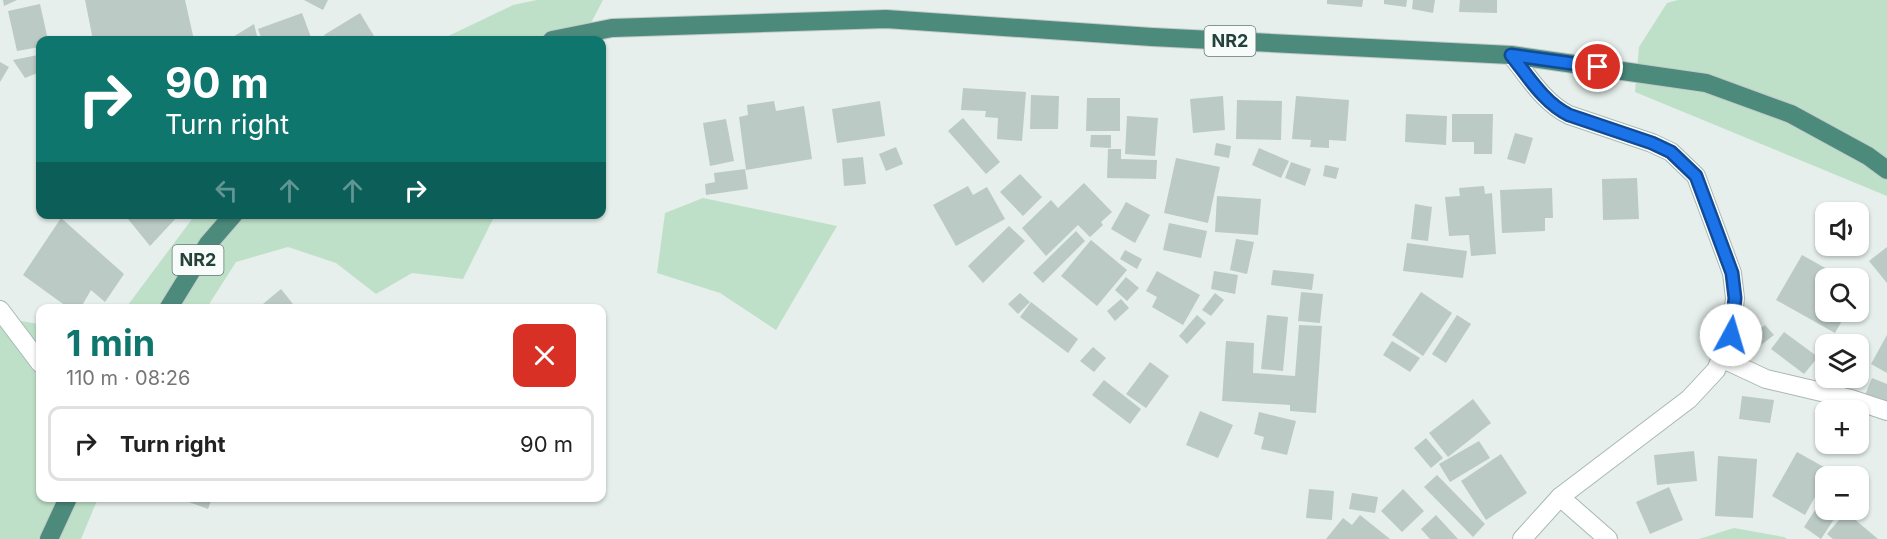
<!DOCTYPE html>
<meta charset="utf-8">
<style>
:root{--surface:#fff;--page:#f2f2f2;--text:#222;--muted:#767676;--line:#e0e0e0;--accent:#0f766e}
body{margin:0;font-family:Inter,sans-serif;background:var(--page);color:var(--text);height:100vh;display:flex;flex-direction:column;font-size:22px;white-space:nowrap}
*{box-sizing:border-box;margin:0}
p{font-size:20px;color:var(--muted)}
.icon{flex:none;width:33px;height:33px;fill:none;stroke:currentColor;stroke-width:2;stroke-linecap:round;stroke-linejoin:round}
.map{position:relative;flex:1;overflow:hidden}
.sheet{position:absolute;left:36px;top:304px;width:570px;height:198px;display:flex;flex-direction:column;background:var(--surface);border-radius:12px;box-shadow:0 2px 4px #0004}
.sheet>*{flex:none}
.hud{position:absolute;left:36px;top:36px;width:570px;height:183px;border-radius:12px;box-shadow:0 2px 4px #0004;background:#0f766e;color:#fff;overflow:hidden}
.fabs{position:absolute;left:1815px;top:202px;display:grid;gap:12px}
.fabs a{display:grid;place-items:center;width:54px;height:54px;border-radius:12px;background:var(--surface);box-shadow:0 2px 4px #0004;font-size:30px}
.pin{position:absolute;display:grid;place-items:center;width:51px;height:51px;color:#fff;margin:-26px;border:3px solid #fff;border-radius:50%;box-shadow:0 2px 6px #0007}
.me{position:absolute;width:66px;margin:-33px;rotate:6deg;stroke-linejoin:round;filter:drop-shadow(0 0 4px #0008)}
.turn{display:flex;align-items:center;gap:21px;height:126px;padding:0 30px;font-size:27px}
.turn .icon{width:78px;height:78px;stroke-width:2.5}
.turn b{display:block;font-size:42px;line-height:51px}
.lanes{display:flex;align-items:center;height:57px;padding:0 30px;background:#0003;justify-content:center;gap:30px;direction:ltr}
.lanes .off{opacity:.35}
.round{display:grid;place-items:center;flex:none;width:63px;height:63px;border-radius:12px;background:var(--page)}
.summary{display:flex;align-items:center;justify-content:space-between;height:102px;padding:0 30px}
h1{font-size:36px;font-weight:700;line-height:45px;color:var(--accent)}
ul{padding:0;list-style:none}
li{display:flex;align-items:center;gap:18px;height:75px;margin:0 12px 9px;padding:0 18px;border:3px solid var(--line);border-radius:12px}
li div{flex:1}
li b{display:block;font-size:22px}
li em{font-style:normal}
.map>svg:first-child{display:block}
.green{fill:#bfe0c8}
.building{fill:#bbcac4}
.lines{fill:none;stroke-linecap:round;stroke-linejoin:round}
.minor-casing{stroke:#a8b8b2;stroke-width:20}
.trunk-casing{stroke:#c2cac8;stroke-width:20}
.minor{stroke:#fff;stroke-width:18}
.trunk{stroke:#4c8a7c;stroke-width:18}
.route-casing{stroke:#114b97;stroke-width:15}
.route{stroke:#1a73e8;stroke-width:10}
.labels{text-anchor:middle;stroke-width:6;stroke-linejoin:round;paint-order:stroke}
.shield{fill:#f7fbf9;stroke:#637a73;stroke-width:1.5}
.shield-label{font-size:18px;font-weight:bold;fill:#24423a}
</style>
<div class="map">
<svg width="1887" height="539" viewBox="0 0 1887 539">
<rect width="100%" height="100%" fill="#e6efeb"/>
<!-- green -->
<g class="green">
<path d="M537,0H603L582,40H440L513,5Z"/>
<path d="M1678,0H1887V196L1635,92L1639,47L1667,3Z"/>
<path d="M703,198L837,226L776,330L720,293L657,273L665,213Z"/>
<path d="M195,215H495L463,279L412,273L376,294L336,263L288,247L236,262L206,309H125Z"/>
<path d="M0,318L40,324V498H98L81,539H0Z"/>
<path d="M1734,528L1784,537L1787,539H1699Z"/>
</g>
<!-- building -->
<g class="building">
<path d="M3,0H17L4,6Z"/>
<path d="M85,0H185L194,40H93Z"/>
<path d="M304,0H328L323,10Z"/>
<path d="M1327,0H1363L1362,7L1327,4Z"/>
<path d="M1384,0H1407L1406,7L1384,4Z"/>
<path d="M1413,0H1435L1433,13L1412,9Z"/>
<path d="M1460,0H1497V13L1459,12Z"/>
<path d="M40,4L48,40H40V47L17,51L8,11Z"/>
<path d="M302,13L312,40H262L258,29Z"/>
<path d="M360,13L374,36L366,40H327L324,35Z"/>
<path d="M254,24L258,40H228Z"/>
<path d="M38,55L40,62V72L25,78L13,60Z"/>
<path d="M0,62L9,67L0,82Z"/>
<path d="M963,88L1026,92L1022,141L997,139L998,118L985,117L986,111L961,110Z"/>
<path d="M1031,95L1059,96L1058,129H1030Z"/>
<path d="M1223,96L1225,130L1193,133L1190,99Z"/>
<path d="M1296,96L1349,100L1346,141L1329,140V148L1310,147L1311,140L1292,139Z"/>
<path d="M1087,98H1120V131H1086Z"/>
<path d="M1237,100L1282,101L1281,140L1236,139Z"/>
<path d="M774,101L776,111L804,106L812,159L746,170L739,117L748,115L747,105Z"/>
<path d="M880,101L885,136L837,143L832,109Z"/>
<path d="M1406,114L1447,116L1446,145L1405,142Z"/>
<path d="M1452,114H1493L1492,154H1474V142H1452Z"/>
<path d="M1127,116L1158,118L1155,156L1125,154Z"/>
<path d="M963,118L1000,162L986,174L948,131Z"/>
<path d="M726,119L734,161L710,166L703,123Z"/>
<path d="M1515,133L1533,138L1525,164L1507,159Z"/>
<path d="M1091,135H1111V148L1090,147Z"/>
<path d="M1216,143L1231,146L1229,158L1214,155Z"/>
<path d="M896,147L903,164L886,171L879,154Z"/>
<path d="M1259,148L1289,161L1281,178L1252,165Z"/>
<path d="M1108,149H1121V159L1157,160L1156,179L1107,178Z"/>
<path d="M863,157L866,184L844,186L842,159Z"/>
<path d="M1176,158L1220,167L1208,223L1164,213Z"/>
<path d="M1291,162L1311,169L1305,186L1285,178Z"/>
<path d="M1325,165L1339,168L1336,179L1323,176Z"/>
<path d="M745,169L748,189L706,195L705,184L715,182L714,173Z"/>
<path d="M1020,174L1042,197L1023,216L1000,192Z"/>
<path d="M1637,178L1639,219L1603,220L1602,179Z"/>
<path d="M1084,183L1112,212L1101,222L1103,225L1090,237L1078,225L1046,256L1022,228L1051,200L1058,208Z"/>
<path d="M968,186L973,195L987,187L1005,219L956,246L933,205Z"/>
<path d="M1484,186L1485,194L1492,193L1496,254L1471,256L1469,235L1449,236L1445,197L1460,196L1459,188Z"/>
<path d="M1552,188L1553,218H1545V231L1502,233L1500,190Z"/>
<path d="M1217,196L1261,199L1258,235L1215,232Z"/>
<path d="M1126,202L1150,215L1135,243L1111,229Z"/>
<path d="M1415,204L1432,207L1428,241L1411,239Z"/>
<path d="M124,214H175L177,217L150,246Z"/>
<path d="M61,218L124,274L105,302L91,290L80,309H70L23,275Z"/>
<path d="M1169,223L1207,231L1201,258L1163,250Z"/>
<path d="M1009,226L1025,241L983,283L968,266Z"/>
<path d="M1076,231L1085,241L1043,283L1033,273Z"/>
<path d="M1236,239L1254,242L1247,274L1230,270Z"/>
<path d="M1091,240L1127,270L1097,306L1061,276Z"/>
<path d="M1407,243L1467,251L1463,278L1403,271Z"/>
<path d="M1887,247V283L1869,261Z"/>
<path d="M1125,250L1142,259L1137,269L1120,259Z"/>
<path d="M1802,255L1845,279H1826V312H1847L1835,333L1776,300Z"/>
<path d="M1273,270L1314,274L1312,290L1271,285Z"/>
<path d="M1157,271L1200,295L1183,325L1152,307L1157,297L1146,291Z"/>
<path d="M1214,271L1238,275L1235,294L1211,289Z"/>
<path d="M1126,277L1139,288L1127,301L1115,290Z"/>
<path d="M281,289L297,309H257Z"/>
<path d="M1301,292L1323,294L1320,323L1298,321Z"/>
<path d="M1421,292L1452,313L1423,356L1392,335Z"/>
<path d="M1020,293L1030,302L1018,314L1008,304Z"/>
<path d="M1215,293L1224,300L1211,316L1202,310Z"/>
<path d="M1121,299L1129,308L1115,321L1107,311Z"/>
<path d="M1031,302L1078,339L1068,353L1020,317Z"/>
<path d="M1197,315L1206,323L1187,344L1179,336Z"/>
<path d="M1267,315L1288,317L1283,371L1261,369Z"/>
<path d="M1457,315L1471,324L1446,363L1432,354Z"/>
<path d="M1299,325L1322,326L1316,413L1290,411V405L1222,401L1226,341L1254,343L1253,373L1295,376Z"/>
<path d="M1765,325L1774,335L1761,345L1753,335Z"/>
<path d="M1784,332L1818,357L1804,374L1771,349Z"/>
<path d="M1887,335V373L1871,364Z"/>
<path d="M1827,338L1842,343L1841,345H1826V365L1818,363Z"/>
<path d="M1392,341L1420,358L1410,372L1383,355Z"/>
<path d="M1093,347L1106,358L1094,372L1080,361Z"/>
<path d="M1150,362L1169,376L1146,408L1126,394Z"/>
<path d="M1872,378L1887,384V404L1865,395Z"/>
<path d="M1104,380L1141,409L1130,424L1092,395Z"/>
<path d="M1742,396L1774,400L1770,423L1739,419Z"/>
<path d="M1473,399L1491,423L1448,457L1429,433Z"/>
<path d="M1200,411L1233,425L1218,458L1186,445Z"/>
<path d="M1259,412L1296,421L1287,455L1261,449L1264,437L1254,434Z"/>
<path d="M1426,438L1443,458L1431,468L1414,448Z"/>
<path d="M1479,441L1490,458L1450,482L1439,464Z"/>
<path d="M1694,451L1697,481L1657,485L1654,455Z"/>
<path d="M1797,452L1831,471L1826,477L1805,515L1772,496Z"/>
<path d="M1501,454L1527,493L1486,520L1461,481Z"/>
<path d="M1718,456L1757,459L1753,518L1715,516Z"/>
<path d="M1437,475L1485,524L1473,537L1424,487Z"/>
<path d="M1669,487L1683,520L1650,534L1636,502Z"/>
<path d="M1309,489L1334,491L1332,520L1306,518Z"/>
<path d="M1403,489L1424,511L1402,532L1381,511Z"/>
<path d="M1352,493L1378,497L1375,513L1349,509Z"/>
<path d="M178,498H212L208,509Z"/>
<path d="M1821,501L1826,504V510H1834L1838,513L1821,539L1804,527Z"/>
<path d="M1846,512L1878,539H1833L1827,534Z"/>
<path d="M1360,515L1390,539H1326L1343,518L1352,525Z"/>
<path d="M1436,515L1458,539H1430L1421,529Z"/>
</g>
<g class="lines">
<defs>
<g id="minor">
<path d="M1511,55C1528,76 1544,103 1569,115L1652,143L1671,152L1696,176L1732,273L1735,298L1731,335L1716,370L1689,399L1560,497L1522,539"/>
<path d="M0,310L40,363"/>
<path d="M1721,358L1766,379L1851,399L1887,411"/>
<path d="M1560,497L1608,539"/>
</g>
<g id="trunk">
<path d="M552,40L612,28L886,19L1152,37L1511,55L1706,83L1791,114L1868,156L1887,170"/>
<path d="M168,309L208,244L234,214"/>
<path d="M49,539L68,498"/>
</g>
</defs>
<!-- minor casing -->
<use href="#minor" class="minor-casing"/>
<!-- trunk casing -->
<use href="#trunk" class="trunk-casing"/>
<!-- minor -->
<use href="#minor" class="minor"/>
<!-- trunk -->
<use href="#trunk" class="trunk"/>
</g>
<g class="lines">
<defs>
<path id="route" d="M1598,67L1511,55C1528,76 1544,103 1569,115L1652,143L1671,152L1696,176L1732,273L1735,298L1731,335"/>
</defs>
<!-- route casing -->
<use href="#route" class="route-casing"/>
<!-- route -->
<use href="#route" class="route"/>
</g>
<g class="labels">
<!-- shield labels -->
<g class="shield">
<rect x="1204.5" y="26" width="51" height="30" rx="4.5"/>
<rect x="172.5" y="245" width="51" height="30" rx="4.5"/>
</g>
<g class="shield-label">
<text x="1230" y="47">NR2</text>
<text x="198" y="266">NR2</text>
</g>
</g>
</svg>
<div class="fabs">
<a><svg class="icon" aria-label="sound" viewBox="0 0 24 24"><path d="M4 9h4l5-4v14l-5-4H4zM17 9q2 3 0 6"/></svg></a>
<a><svg class="icon" aria-label="search" viewBox="0 0 24 24"><circle cx="10" cy="10" r="6"/><path d="M15 15l6 6"/></svg></a>
<a><svg class="icon" aria-label="layers" viewBox="0 0 24 24"><path d="M12 4l9 5-9 5-9-5zM3 14l9 5 9-5"/></svg></a>
<a>+</a>
<a>−</a>
</div>
<div class="pin" style="left:1598px;top:67px;background:#d93025"><svg class="icon" aria-label="arrive" viewBox="0 0 24 24"><path d="M6 21V4h12l-3 4 3 4H6"/></svg></div>
<svg class="me" style="left:1731px;top:335px" viewBox="-20 -20 40 40"><circle r="19" fill="#fff"/><path d="M0-13L10 11 0 6-10 11z" fill="#1a73e8"/></svg>
<div class="hud">
<div class="turn"><svg class="icon" aria-label="right" viewBox="0 0 24 24"><path d="M7 20v-9h11M14 6l5 5-5 5"/></svg><div><b>90 m</b>Turn right</div></div>
<div class="lanes"><svg class="icon off" aria-label="left" viewBox="0 0 24 24"><path d="M17 20v-9H6M10 6l-5 5 5 5"/></svg><svg class="icon off" aria-label="ahead" viewBox="0 0 24 24"><path d="M12 20V5M6 11l6-6 6 6"/></svg><svg class="icon off" aria-label="ahead" viewBox="0 0 24 24"><path d="M12 20V5M6 11l6-6 6 6"/></svg><svg class="icon" aria-label="right" viewBox="0 0 24 24"><path d="M7 20v-9h11M14 6l5 5-5 5"/></svg></div>
</div>
<section class="sheet">
<div class="summary"><div><h1>1 min</h1><p>110 m · 08:26</p></div><a class="round" style="background:#d93025;color:#fff"><svg class="icon" aria-label="close" viewBox="0 0 24 24"><path d="M6 6l12 12M18 6L6 18"/></svg></a></div>
<ul>
<li><svg class="icon" aria-label="right" viewBox="0 0 24 24"><path d="M7 20v-9h11M14 6l5 5-5 5"/></svg><div><b>Turn right</b></div><em>90 m</em></li>
</ul>
</section>
</div>
